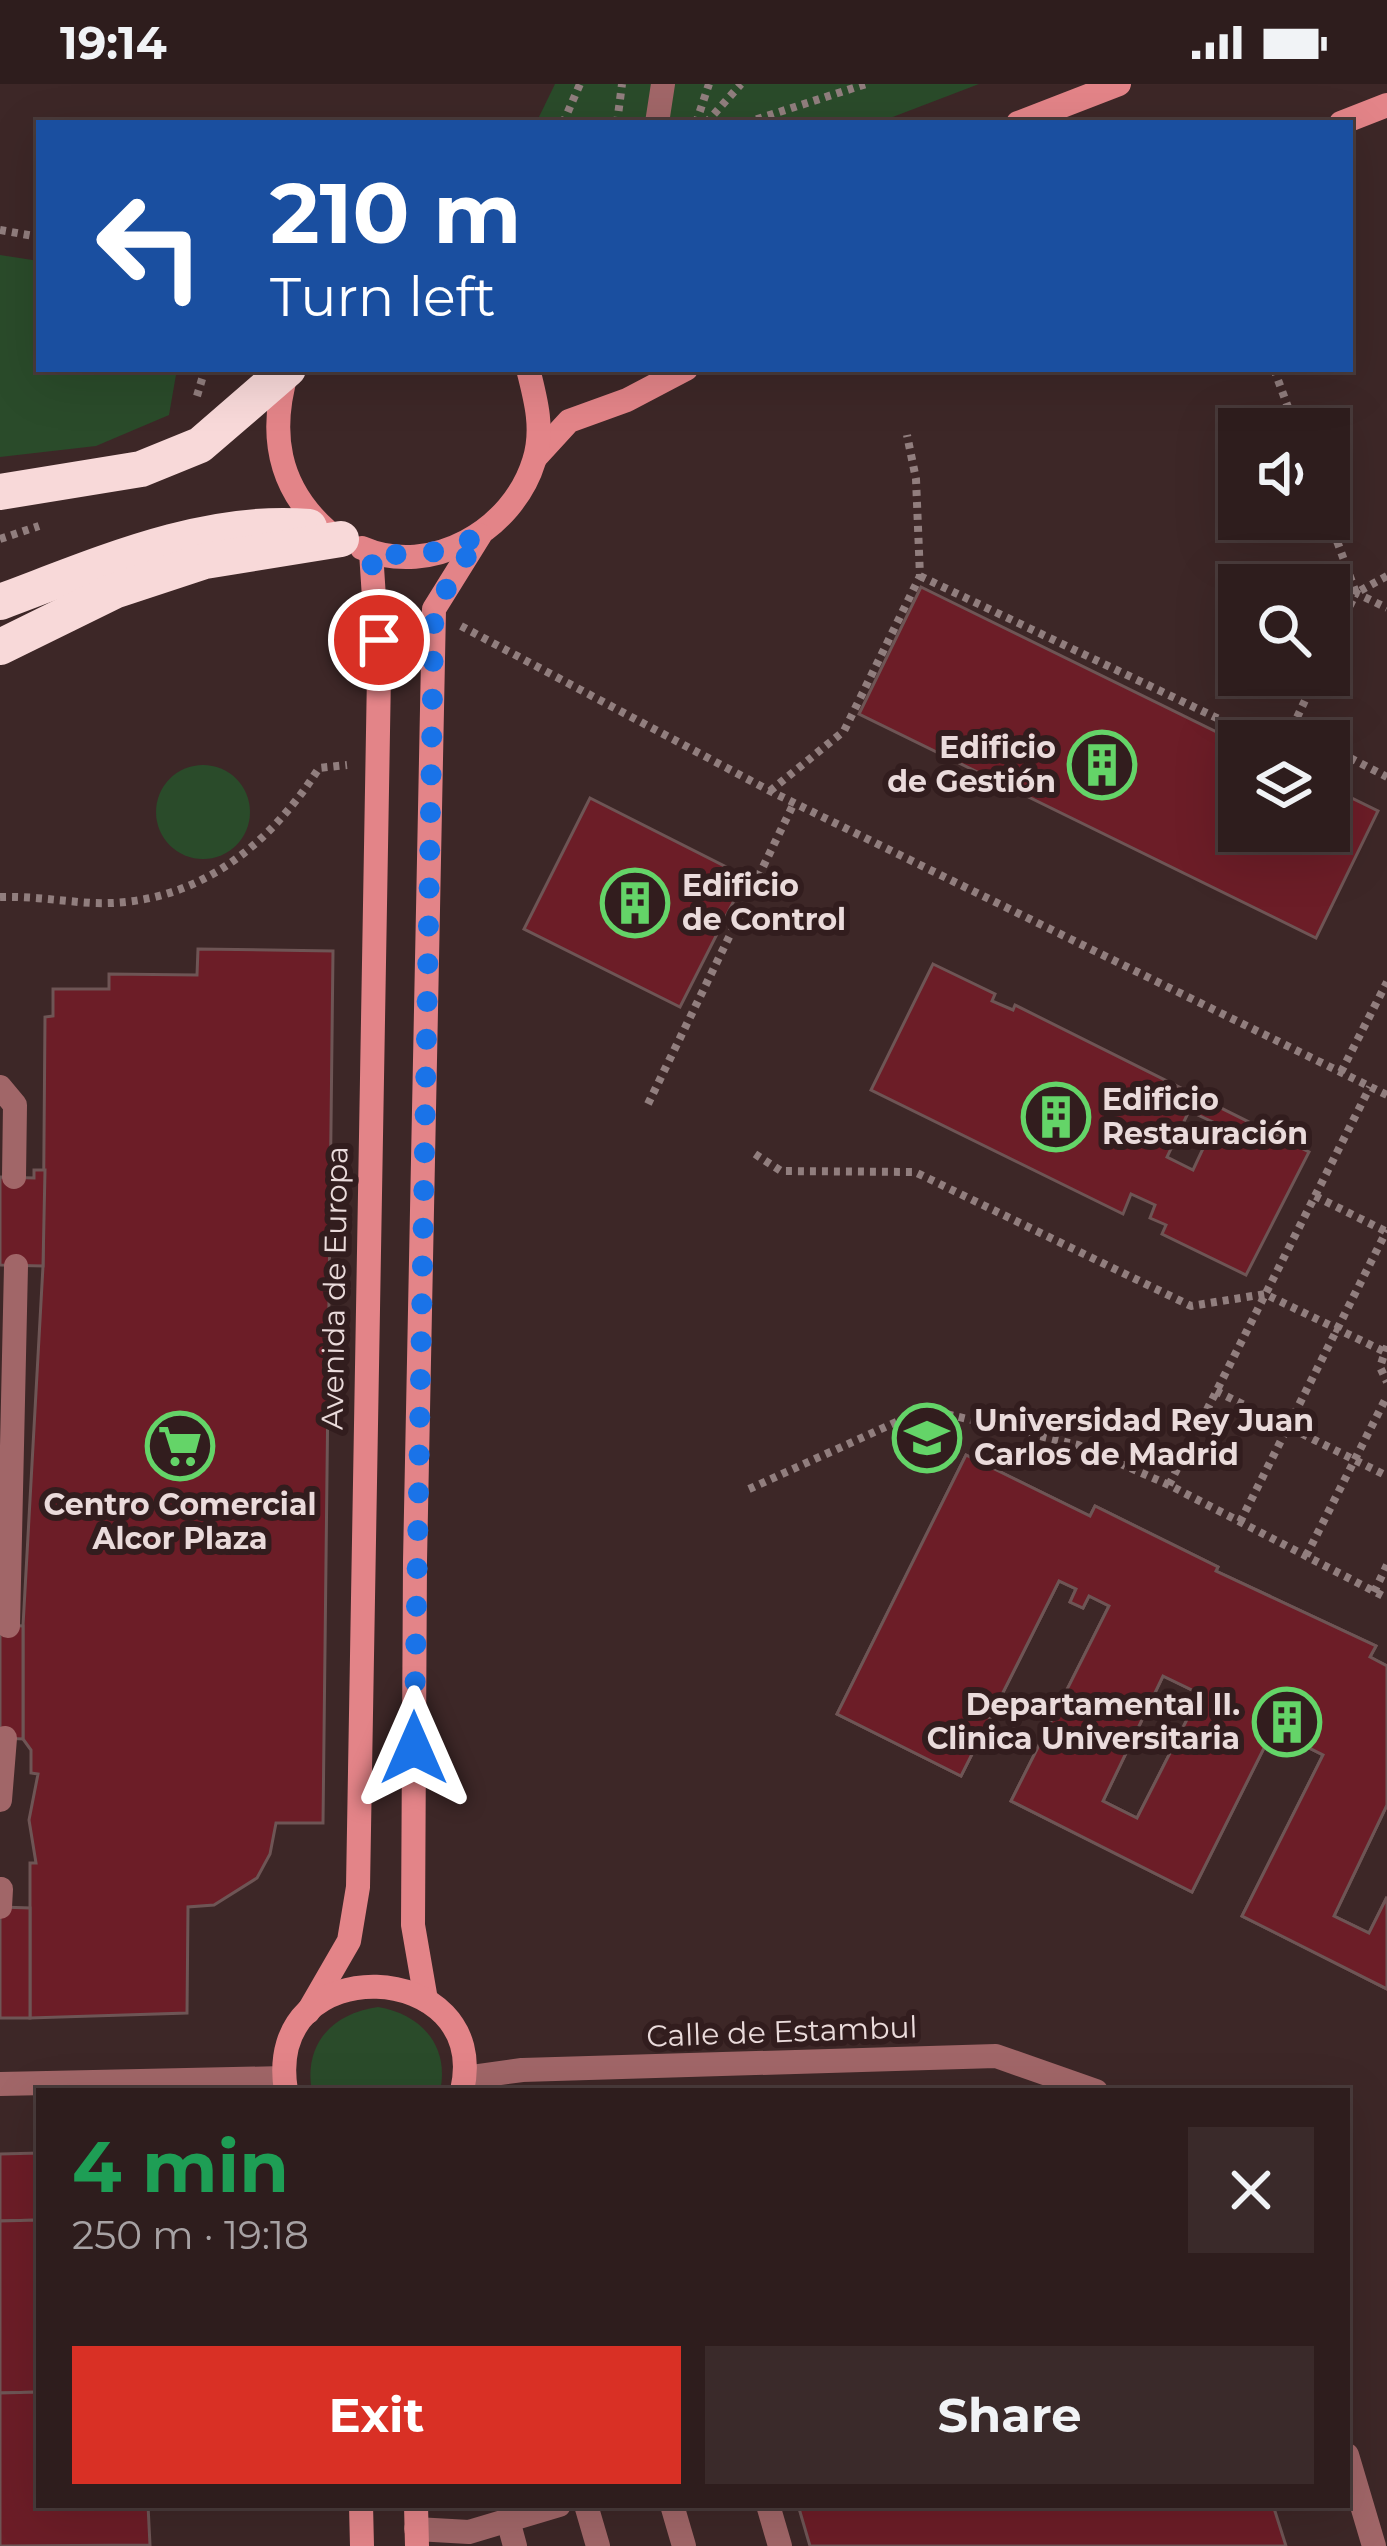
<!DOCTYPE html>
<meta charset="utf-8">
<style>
:root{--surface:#2e1d1d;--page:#3a2a2a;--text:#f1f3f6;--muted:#a7a2a4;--line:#493b3b;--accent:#d93025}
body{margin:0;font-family:Montserrat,sans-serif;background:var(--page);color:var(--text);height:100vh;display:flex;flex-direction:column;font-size:45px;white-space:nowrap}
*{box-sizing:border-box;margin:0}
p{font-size:39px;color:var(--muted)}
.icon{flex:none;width:66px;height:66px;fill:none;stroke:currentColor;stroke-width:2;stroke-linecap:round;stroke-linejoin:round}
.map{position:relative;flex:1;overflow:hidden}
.details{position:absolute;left:36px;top:2004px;width:1314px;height:420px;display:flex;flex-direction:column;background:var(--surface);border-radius:0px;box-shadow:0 12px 48px #0002,0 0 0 3px var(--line)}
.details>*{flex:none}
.top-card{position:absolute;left:36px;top:36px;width:1317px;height:252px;border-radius:0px;box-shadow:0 12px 48px #0002,0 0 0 3px var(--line);background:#1a4fa0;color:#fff;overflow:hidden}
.buttons{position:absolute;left:1218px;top:324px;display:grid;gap:24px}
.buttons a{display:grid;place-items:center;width:132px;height:132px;border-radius:0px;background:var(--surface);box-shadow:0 12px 48px #0002,0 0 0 3px var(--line);font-size:60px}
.pin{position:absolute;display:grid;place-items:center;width:102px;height:102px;color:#fff;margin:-51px;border:6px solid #fff;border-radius:50%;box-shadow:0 3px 12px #0007}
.me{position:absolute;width:132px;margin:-66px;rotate:0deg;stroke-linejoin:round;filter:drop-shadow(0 0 9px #0008)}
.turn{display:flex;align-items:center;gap:42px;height:252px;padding:0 36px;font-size:54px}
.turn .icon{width:156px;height:156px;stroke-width:2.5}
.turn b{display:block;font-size:84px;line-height:102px}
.round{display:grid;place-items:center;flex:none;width:126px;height:126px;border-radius:0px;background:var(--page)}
.head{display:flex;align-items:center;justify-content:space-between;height:204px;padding:0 36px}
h1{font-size:72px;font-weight:700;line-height:90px;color:#1e9e55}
.button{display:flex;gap:24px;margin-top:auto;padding:24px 36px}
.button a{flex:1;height:138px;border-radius:0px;background:var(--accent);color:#fff;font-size:48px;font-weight:700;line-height:138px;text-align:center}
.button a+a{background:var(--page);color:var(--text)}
.status{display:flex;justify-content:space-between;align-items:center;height:84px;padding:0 60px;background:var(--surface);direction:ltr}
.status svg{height:33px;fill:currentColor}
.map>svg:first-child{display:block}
.green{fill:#2a4b2a}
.building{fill:#6c1d27;stroke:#6e5555;stroke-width:3;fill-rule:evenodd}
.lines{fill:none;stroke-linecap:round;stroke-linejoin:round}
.path{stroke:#917e7e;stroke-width:8;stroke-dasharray:6 6;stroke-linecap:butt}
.lane{stroke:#a16668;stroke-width:24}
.street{stroke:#a16668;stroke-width:24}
.secondary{stroke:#e38488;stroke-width:24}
.highway{stroke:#f8d9d9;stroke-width:36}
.route{stroke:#1a73e8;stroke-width:21;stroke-dasharray:0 37.8}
.labels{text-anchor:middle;stroke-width:12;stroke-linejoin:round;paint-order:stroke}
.poi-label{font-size:30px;font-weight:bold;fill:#eadbdb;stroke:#321d1e;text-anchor:start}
.street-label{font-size:30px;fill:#eadbdb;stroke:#321d1e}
</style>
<div class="status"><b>19:14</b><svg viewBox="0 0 49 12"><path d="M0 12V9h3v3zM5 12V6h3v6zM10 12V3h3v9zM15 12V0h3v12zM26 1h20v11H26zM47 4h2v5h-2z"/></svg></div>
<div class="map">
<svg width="1387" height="2462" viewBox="0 0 1387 2462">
<rect width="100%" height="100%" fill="#3d2727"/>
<!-- green -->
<g class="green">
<path d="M555,0H979L877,39H536Z"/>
<path d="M0,171L39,177V285H177L169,331L96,362L0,373Z"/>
<circle cx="203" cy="728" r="47"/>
<path d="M378,1923C421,1930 450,1962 440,2007H312C303,1960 333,1929 378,1923Z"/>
</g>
<!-- building -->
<g class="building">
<path d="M921,503L1239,659V747H1329V703L1378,727L1316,854L859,630Z"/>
<path d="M590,714L746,793L680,923L524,845Z"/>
<path d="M198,865L333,867L323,1739H276L270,1770L257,1794L214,1821L188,1823L187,1929L30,1934V1779H36L29,1736L38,1690L31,1689V1666L23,1655V1542L43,1182L45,933L53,932V905H109V890L197,891Z"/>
<path d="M933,880L995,910L992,917L1013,926L1015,921L1309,1068L1246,1191L1162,1150L1166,1141L1150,1134L1155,1121L1131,1110L1123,1130L871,1006ZM1189,1027L1215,1039L1193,1086L1167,1073Z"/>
<path d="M34,1086H45L43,1182L0,1181V1093L34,1094Z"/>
<path d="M966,1371L1090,1432L1095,1422L1218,1483L1216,1487L1376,1562L1370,1573L1387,1582V1721L1334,1832L1369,1849L1387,1813V1905L1242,1832L1323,1671L1273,1646L1192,1808L1011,1717L1109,1522L1089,1512L1083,1524L1070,1518L1076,1505L1059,1497L961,1692L837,1630ZM1163,1592L1200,1610L1137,1734L1103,1717Z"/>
<path d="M966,1371L1090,1432L1095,1422L1218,1483L1216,1487L1376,1562L1370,1573L1387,1582V1721L1334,1832L1369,1849L1387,1813V1905L1242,1832L1323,1671L1273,1646L1192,1808L1011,1717L1109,1522L1089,1512L1083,1524L1070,1518L1076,1505L1059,1497L961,1692L837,1630ZM1163,1592L1200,1610L1137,1734L1103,1717Z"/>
<path d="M0,1541L23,1542V1655L0,1654Z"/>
<path d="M0,1823L30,1824V1934H0Z"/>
<path d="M39,2069V2136L0,2137V2070Z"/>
<path d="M39,2136V2308L0,2309V2137Z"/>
<path d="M39,2308V2421H148L150,2461L0,2462V2309Z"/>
<path d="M798,2421H1273L1286,2462H810Z"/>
</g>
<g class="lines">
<!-- path -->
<g class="path">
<path d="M563,39L580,0"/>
<path d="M617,39L622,0"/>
<path d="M696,39L709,0"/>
<path d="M706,39L741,0"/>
<path d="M745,39L866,0"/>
<path d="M0,146L39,153"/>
<path d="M1274,285L1296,345"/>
<path d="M197,312L205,285"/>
<path d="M1329,435L1356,509L1387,492"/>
<path d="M0,455L39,442"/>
<path d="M920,492L1265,657"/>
<path d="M461,542L770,707L1387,1011"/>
<path d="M1329,565L1356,509L1387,524"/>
<path d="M1292,644L1317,591"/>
<path d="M1285,657L1292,644L1317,657"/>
<path d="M1329,663L1387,693"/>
<path d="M770,707L844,647L920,492L916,395L907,351"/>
<path d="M0,813C31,812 61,817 92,819C193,823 268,764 319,684L347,681"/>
<path d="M1341,988L1387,898"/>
<path d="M648,1020L794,719"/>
<path d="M755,1070L781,1087L915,1088L1191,1222L1265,1210L1383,1267"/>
<path d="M1315,1112L1387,1148"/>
<path d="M1387,1262L1380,1283L1387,1298"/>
<path d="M1216,1307L1387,1392"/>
<path d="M1169,1401L1370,1003"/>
<path d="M749,1405L925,1325L1078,1361L1169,1401L1387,1514"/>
<path d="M1240,1438L1387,1146"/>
<path d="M1306,1472L1387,1312"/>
<path d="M1374,1508L1387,1481"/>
</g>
<!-- lane -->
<g class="lane">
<path d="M0,1003L15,1021L14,1093"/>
<path d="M8,1542L16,1182"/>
<path d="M0,1716L5,1654"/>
<path d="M0,1823L1,1805"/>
<path d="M586,2421L598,2462"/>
<path d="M672,2421L684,2462"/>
<path d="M768,2421L780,2462"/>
<path d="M508,2436L515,2462"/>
<path d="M416,2445L469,2448L559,2421"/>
</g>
<!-- street -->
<g class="street">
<path d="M657,39L663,0"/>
<path d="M465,1994L522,1986L996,1972L1096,2007"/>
<path d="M0,2000L284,1994"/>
<path d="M1347,2371L1374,2462"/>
</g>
<!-- secondary -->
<g class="secondary">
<path d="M1018,39L1119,0"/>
<path d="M1341,39L1387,21"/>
<path d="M287,287C269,348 277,402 326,446"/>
<path d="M536,373L569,337L627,316L686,285"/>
<path d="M362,464C431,494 513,446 534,377C544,346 536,316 528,285"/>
<path d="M426,1916L413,1841L415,1477L434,525L480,451"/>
<path d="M308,1928L349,1857L358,1803L379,590L371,468"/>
<path d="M286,2007C262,1862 493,1874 462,2007"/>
<path d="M361,2421L362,2462"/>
<path d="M416,2421L417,2462"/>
</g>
<!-- highway -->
<g class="highway">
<path d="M0,408L141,385L200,361L288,285"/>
<path d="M0,518C97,482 203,434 309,443"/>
<path d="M0,563L114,507L205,477L341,455"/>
</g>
</g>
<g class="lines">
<!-- route -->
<path class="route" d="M379,556L371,468C413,474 442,470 480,451L434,525L414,1664"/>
</g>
<!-- icons -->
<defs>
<symbol id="building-ring" viewBox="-11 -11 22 22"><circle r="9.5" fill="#321d1e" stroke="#64d468" stroke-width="1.5"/><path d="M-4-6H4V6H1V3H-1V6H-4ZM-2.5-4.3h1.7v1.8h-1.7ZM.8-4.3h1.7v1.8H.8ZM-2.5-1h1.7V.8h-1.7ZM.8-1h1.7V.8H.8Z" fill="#64d468"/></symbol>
<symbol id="university-ring" viewBox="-11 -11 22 22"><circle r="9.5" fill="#321d1e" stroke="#64d468" stroke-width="1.5"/><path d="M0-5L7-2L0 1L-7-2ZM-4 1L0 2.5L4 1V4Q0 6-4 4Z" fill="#64d468"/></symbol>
<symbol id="supermarket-ring" viewBox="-11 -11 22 22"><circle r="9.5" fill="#321d1e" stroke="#64d468" stroke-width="1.5"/><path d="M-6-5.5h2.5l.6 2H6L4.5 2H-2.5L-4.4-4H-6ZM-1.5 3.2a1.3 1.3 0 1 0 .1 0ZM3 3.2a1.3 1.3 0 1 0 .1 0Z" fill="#64d468"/></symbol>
</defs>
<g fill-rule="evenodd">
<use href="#building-ring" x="1064" y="643" width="76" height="76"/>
<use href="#building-ring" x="597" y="781" width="76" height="76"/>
<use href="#building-ring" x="1018" y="995" width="76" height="76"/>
<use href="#university-ring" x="889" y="1316" width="76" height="76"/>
<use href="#supermarket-ring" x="142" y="1324" width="76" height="76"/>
<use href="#building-ring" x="1249" y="1600" width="76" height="76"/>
</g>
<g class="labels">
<!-- poi labels -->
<g class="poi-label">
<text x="1056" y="674" text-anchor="end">Edificio<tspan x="1056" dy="34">de Gestión</tspan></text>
<text x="682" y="812">Edificio<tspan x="682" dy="34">de Control</tspan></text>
<text x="1102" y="1026">Edificio<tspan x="1102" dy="34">Restauración</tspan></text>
<text x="974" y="1347">Universidad Rey Juan<tspan x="974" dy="34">Carlos de Madrid</tspan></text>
<text x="180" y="1431" text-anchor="middle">Centro Comercial<tspan x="180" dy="34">Alcor Plaza</tspan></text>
<text x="1240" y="1631" text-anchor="end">Departamental II.<tspan x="1240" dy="34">Clinica Universitaria</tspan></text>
</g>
<!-- street labels -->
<g class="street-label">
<text transform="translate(335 1204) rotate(-89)" y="10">Avenida de Europa</text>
<text transform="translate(782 1948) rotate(-2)" y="10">Calle de Estambul</text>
</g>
</g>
</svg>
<div class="buttons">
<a><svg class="icon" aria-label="sound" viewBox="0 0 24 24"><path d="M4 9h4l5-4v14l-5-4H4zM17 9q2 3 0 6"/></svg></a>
<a><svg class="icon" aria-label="search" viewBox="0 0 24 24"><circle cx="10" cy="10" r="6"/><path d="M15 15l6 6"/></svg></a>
<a><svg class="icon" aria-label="layers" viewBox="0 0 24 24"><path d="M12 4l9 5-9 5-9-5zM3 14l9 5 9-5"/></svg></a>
</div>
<div class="pin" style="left:379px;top:556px;background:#d93025"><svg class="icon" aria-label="arrive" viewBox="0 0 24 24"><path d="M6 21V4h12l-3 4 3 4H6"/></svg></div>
<svg class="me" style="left:414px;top:1664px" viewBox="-20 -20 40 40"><path d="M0-17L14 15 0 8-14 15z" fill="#1a73e8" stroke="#fff" stroke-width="4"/></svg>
<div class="top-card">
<div class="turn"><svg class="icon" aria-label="left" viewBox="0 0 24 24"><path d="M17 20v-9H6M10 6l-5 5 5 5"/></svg><div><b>210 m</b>Turn left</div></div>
</div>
<section class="details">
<div class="head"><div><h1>4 min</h1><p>250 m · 19:18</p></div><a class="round"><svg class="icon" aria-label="close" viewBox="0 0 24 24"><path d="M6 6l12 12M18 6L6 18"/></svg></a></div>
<div class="button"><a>Exit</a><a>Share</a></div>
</section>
</div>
